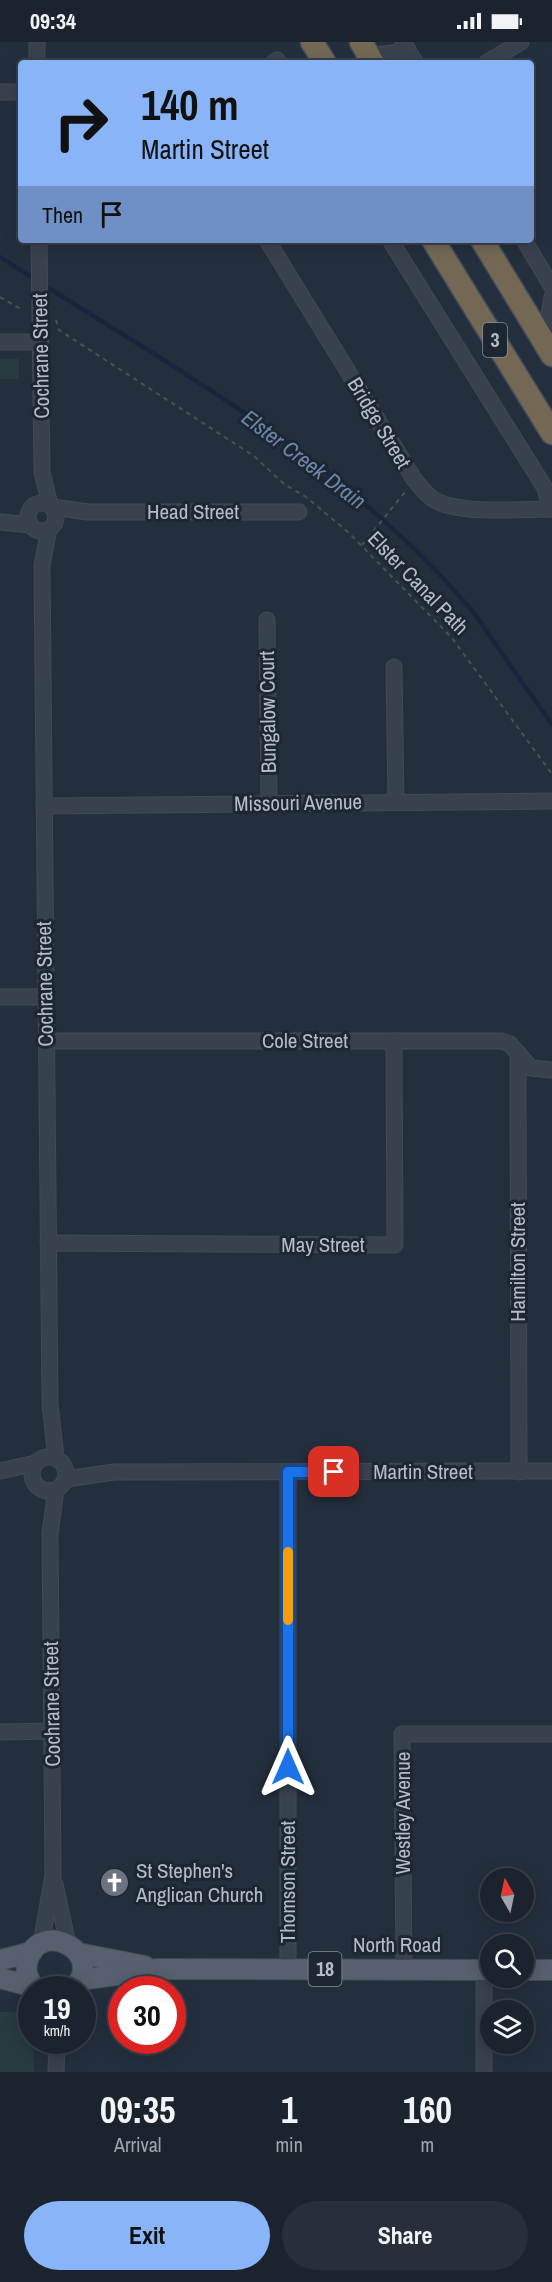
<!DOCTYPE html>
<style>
:root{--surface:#1b232e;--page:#282f3a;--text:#f1f3f6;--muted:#a0a4aa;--line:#39404a;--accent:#8ab4f8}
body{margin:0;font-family:"Archivo Narrow",sans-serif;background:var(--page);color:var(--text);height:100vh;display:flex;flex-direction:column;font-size:22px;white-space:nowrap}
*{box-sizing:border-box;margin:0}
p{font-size:20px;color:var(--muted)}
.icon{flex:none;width:33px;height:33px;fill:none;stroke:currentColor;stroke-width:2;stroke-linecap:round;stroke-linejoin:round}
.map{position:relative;height:2030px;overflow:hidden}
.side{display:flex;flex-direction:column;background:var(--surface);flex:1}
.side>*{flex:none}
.hud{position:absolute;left:18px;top:18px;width:516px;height:183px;border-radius:6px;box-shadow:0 3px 15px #0003,0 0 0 2px var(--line);background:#8ab4f8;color:#111;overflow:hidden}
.needle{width:39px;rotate:351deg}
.tools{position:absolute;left:480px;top:1826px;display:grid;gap:12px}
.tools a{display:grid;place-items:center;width:54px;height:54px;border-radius:50%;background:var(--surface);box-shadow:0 3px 15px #0003,0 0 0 2px var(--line);font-size:30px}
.speed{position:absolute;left:18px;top:1934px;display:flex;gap:12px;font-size:30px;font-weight:700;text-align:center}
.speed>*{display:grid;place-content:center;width:78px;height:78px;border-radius:50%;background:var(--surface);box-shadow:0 3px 15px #0003,0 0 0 2px var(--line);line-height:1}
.speed small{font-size:15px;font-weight:400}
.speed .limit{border:9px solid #d22;background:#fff;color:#111}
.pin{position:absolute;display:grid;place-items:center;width:51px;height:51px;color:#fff;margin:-26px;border-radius:12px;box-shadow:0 3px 9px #0006}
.me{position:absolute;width:66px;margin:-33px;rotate:0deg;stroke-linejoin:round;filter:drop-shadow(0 0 4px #0008)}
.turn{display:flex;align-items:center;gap:21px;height:126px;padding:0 24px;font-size:27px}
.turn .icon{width:78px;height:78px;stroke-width:2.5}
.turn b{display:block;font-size:42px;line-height:51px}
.then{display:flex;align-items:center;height:57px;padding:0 24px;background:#0003;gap:12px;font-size:22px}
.eta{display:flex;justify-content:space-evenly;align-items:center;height:102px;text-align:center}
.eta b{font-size:36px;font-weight:700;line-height:42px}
.action{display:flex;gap:12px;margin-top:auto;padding:12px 24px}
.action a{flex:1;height:69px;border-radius:36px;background:var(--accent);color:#111;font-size:24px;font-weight:700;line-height:69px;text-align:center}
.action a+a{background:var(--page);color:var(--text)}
.status{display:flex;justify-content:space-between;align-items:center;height:42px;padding:0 30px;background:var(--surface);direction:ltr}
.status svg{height:16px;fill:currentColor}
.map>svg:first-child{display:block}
.green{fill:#263c3f}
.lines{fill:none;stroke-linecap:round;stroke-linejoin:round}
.stream{stroke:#17263c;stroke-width:4.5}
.minor-casing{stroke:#414a57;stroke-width:17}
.major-casing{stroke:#414a57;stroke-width:22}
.highway-casing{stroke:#434c59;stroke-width:25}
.path{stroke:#3f5557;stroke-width:2;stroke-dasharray:4.5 4.5;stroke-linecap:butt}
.minor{stroke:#38414e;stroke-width:15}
.major{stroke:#56606e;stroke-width:20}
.highway{stroke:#746855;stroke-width:22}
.route-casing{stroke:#114b97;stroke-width:15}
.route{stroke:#1a73e8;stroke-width:10}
.slow{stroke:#f59e0b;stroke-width:10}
.labels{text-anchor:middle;stroke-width:6;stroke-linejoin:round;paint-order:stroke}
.shield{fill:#1d2633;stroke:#878f9c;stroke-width:1.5}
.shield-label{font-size:20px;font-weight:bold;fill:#b4bcc9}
.street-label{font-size:21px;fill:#b4bcc9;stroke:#1d2633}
.poi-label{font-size:21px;fill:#b4bcc9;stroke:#1d2633;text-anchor:start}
.water-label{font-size:22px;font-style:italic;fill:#6d86a8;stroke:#1d2633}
</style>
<div class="status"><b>09:34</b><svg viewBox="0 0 49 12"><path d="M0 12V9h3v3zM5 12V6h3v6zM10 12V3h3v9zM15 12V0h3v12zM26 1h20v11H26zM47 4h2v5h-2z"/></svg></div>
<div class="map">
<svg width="552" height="2030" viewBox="0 0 552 2030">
<rect width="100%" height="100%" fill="#242f3e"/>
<!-- green -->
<g class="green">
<rect x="0" y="317" width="19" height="20"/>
<path d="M0,1970H31L34,2030H0Z"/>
</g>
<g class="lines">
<!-- stream -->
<g class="stream">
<path d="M0,215L35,237"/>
<path d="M42,242C193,337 350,426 468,564C479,576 487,591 497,604C515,630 533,656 552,682"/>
</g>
<defs>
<g id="minor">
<path d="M37,0V21"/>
<path d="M403,0L416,21"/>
<path d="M369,14L408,9"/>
<path d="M273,21L277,18L279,21"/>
<path d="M486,21L521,0"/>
<path d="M0,50H21"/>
<path d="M39,198L42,430L50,463"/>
<path d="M267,198L414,437C420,444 425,452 433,457C456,473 523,467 552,467"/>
<path d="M390,198L545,446L551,467"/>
<path d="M524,198L552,245"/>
<path d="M0,300H40"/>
<path d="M544,300L552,255"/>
<circle cx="42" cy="475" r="14"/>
<path d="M52,465L88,470H299"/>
<path d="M0,480L31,483"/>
<path d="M49,487L42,523L50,1362L56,1416"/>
<path d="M267,578L269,762"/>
<path d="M394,625L396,760"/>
<path d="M44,764L552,759"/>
<path d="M0,955H46"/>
<path d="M46,999H502L510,1002L531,1026L552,1028"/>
<path d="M518,1011L519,1430"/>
<path d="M48,1201L395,1203L394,999"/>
<circle cx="49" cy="1432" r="17"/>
<path d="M0,1429L36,1421"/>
<path d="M66,1437L114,1430L552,1429"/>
<path d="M0,1690L52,1689"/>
<path d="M55,1842L68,1902"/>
<path d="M41,1902L53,1833L50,1491L56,1448"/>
<path d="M288,1926V1430"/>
<path d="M404,1927L402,1692H552"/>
<path d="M484,1928V2030"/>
<path d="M56,2030L57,1998"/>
</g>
<g id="major">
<path d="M78,1911L145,1924"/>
<path d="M0,1918L32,1910"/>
<path d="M524,1928H552"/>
<path d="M0,1936L33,1945"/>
<path d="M80,1938L159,1927L490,1928"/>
<path d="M36,1947C29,1940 25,1931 27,1921C37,1874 109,1910 73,1947"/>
</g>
<g id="highway">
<path d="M312,0L325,21"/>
<path d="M361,0L373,21"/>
<path d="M433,198L552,391"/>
<path d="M482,198L552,313"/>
</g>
</defs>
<!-- minor casing -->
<use href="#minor" class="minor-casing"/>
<!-- major casing -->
<use href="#major" class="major-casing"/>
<!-- highway casing -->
<use href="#highway" class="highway-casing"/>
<!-- path -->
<g class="path">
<path d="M0,255L19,266H24"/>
<path d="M56,278L59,288L254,414L284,442L306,455L348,490L452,596L552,732"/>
<path d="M362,503L405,450"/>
</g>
<!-- minor -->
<use href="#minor" class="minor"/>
<!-- major -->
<use href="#major" class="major"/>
<!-- highway -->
<use href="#highway" class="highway"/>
</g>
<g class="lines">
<defs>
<path id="route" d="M288,1725V1430H334"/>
</defs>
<!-- route casing -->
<use href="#route" class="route-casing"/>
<!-- route -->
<use href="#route" class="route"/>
<!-- slow -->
<path class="slow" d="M288,1510V1578"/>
</g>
<!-- icons -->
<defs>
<symbol id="church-disc" viewBox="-11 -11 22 22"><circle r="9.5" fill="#6b7280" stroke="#1d2633"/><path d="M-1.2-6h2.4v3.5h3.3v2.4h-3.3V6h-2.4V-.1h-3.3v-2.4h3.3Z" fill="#fff"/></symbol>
</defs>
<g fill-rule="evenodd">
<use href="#church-disc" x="98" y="1824" width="33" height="33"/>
</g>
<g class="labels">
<!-- shield labels -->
<g class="shield">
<rect x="483" y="281" width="24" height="34" rx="4.5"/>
<rect x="308.5" y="1910" width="33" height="34" rx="4.5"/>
</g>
<g class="shield-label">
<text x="495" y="305">3</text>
<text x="325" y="1934">18</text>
</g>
<!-- street labels -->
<g class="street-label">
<text transform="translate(41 314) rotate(-91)" y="7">Cochrane Street</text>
<text transform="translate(379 381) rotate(59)" y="7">Bridge Street</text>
<text x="193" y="477">Head Street</text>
<text transform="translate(418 541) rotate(46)" y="7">Elster Canal Path</text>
<text transform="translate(268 670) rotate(-91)" y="7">Bungalow Court</text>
<text transform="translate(298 761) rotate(-1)" y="7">Missouri Avenue</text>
<text transform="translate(45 942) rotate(-91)" y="7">Cochrane Street</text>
<text x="305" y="1006">Cole Street</text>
<text x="323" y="1210">May Street</text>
<text transform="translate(518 1220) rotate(-90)" y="7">Hamilton Street</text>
<text x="423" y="1437">Martin Street</text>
<text transform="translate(52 1662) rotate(-91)" y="7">Cochrane Street</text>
<text transform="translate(403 1771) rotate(-90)" y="7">Westley Avenue</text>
<text transform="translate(288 1840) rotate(-90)" y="7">Thomson Street</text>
<text x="397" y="1910">North Road</text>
</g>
<!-- poi labels -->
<g class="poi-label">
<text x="136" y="1836">St Stephen's<tspan x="136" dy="24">Anglican Church</tspan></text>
</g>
<!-- water labels -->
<g class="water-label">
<text transform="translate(304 417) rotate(37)" y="8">Elster Creek Drain</text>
</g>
</g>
</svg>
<div class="tools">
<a><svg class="needle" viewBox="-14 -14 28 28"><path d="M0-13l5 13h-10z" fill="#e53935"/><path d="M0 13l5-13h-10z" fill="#a0a4aa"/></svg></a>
<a><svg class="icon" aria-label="search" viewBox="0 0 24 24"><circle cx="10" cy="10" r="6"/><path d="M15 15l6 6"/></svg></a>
<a><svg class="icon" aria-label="layers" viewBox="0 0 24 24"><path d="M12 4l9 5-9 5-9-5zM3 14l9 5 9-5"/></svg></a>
</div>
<div class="speed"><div>19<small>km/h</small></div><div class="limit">30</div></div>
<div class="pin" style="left:334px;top:1430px;background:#d93025"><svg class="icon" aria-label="arrive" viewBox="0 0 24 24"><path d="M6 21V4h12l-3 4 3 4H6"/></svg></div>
<svg class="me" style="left:288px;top:1725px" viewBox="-20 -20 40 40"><path d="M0-17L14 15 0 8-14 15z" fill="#1a73e8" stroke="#fff" stroke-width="4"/></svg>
<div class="hud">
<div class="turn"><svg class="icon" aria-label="right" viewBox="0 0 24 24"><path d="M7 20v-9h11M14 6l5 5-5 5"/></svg><div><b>140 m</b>Martin Street</div></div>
<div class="then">Then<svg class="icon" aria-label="arrive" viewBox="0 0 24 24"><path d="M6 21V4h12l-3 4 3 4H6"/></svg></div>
</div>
</div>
<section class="side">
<div class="eta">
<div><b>09:35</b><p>Arrival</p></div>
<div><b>1</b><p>min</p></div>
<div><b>160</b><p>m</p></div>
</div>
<div class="action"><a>Exit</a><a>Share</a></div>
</section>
